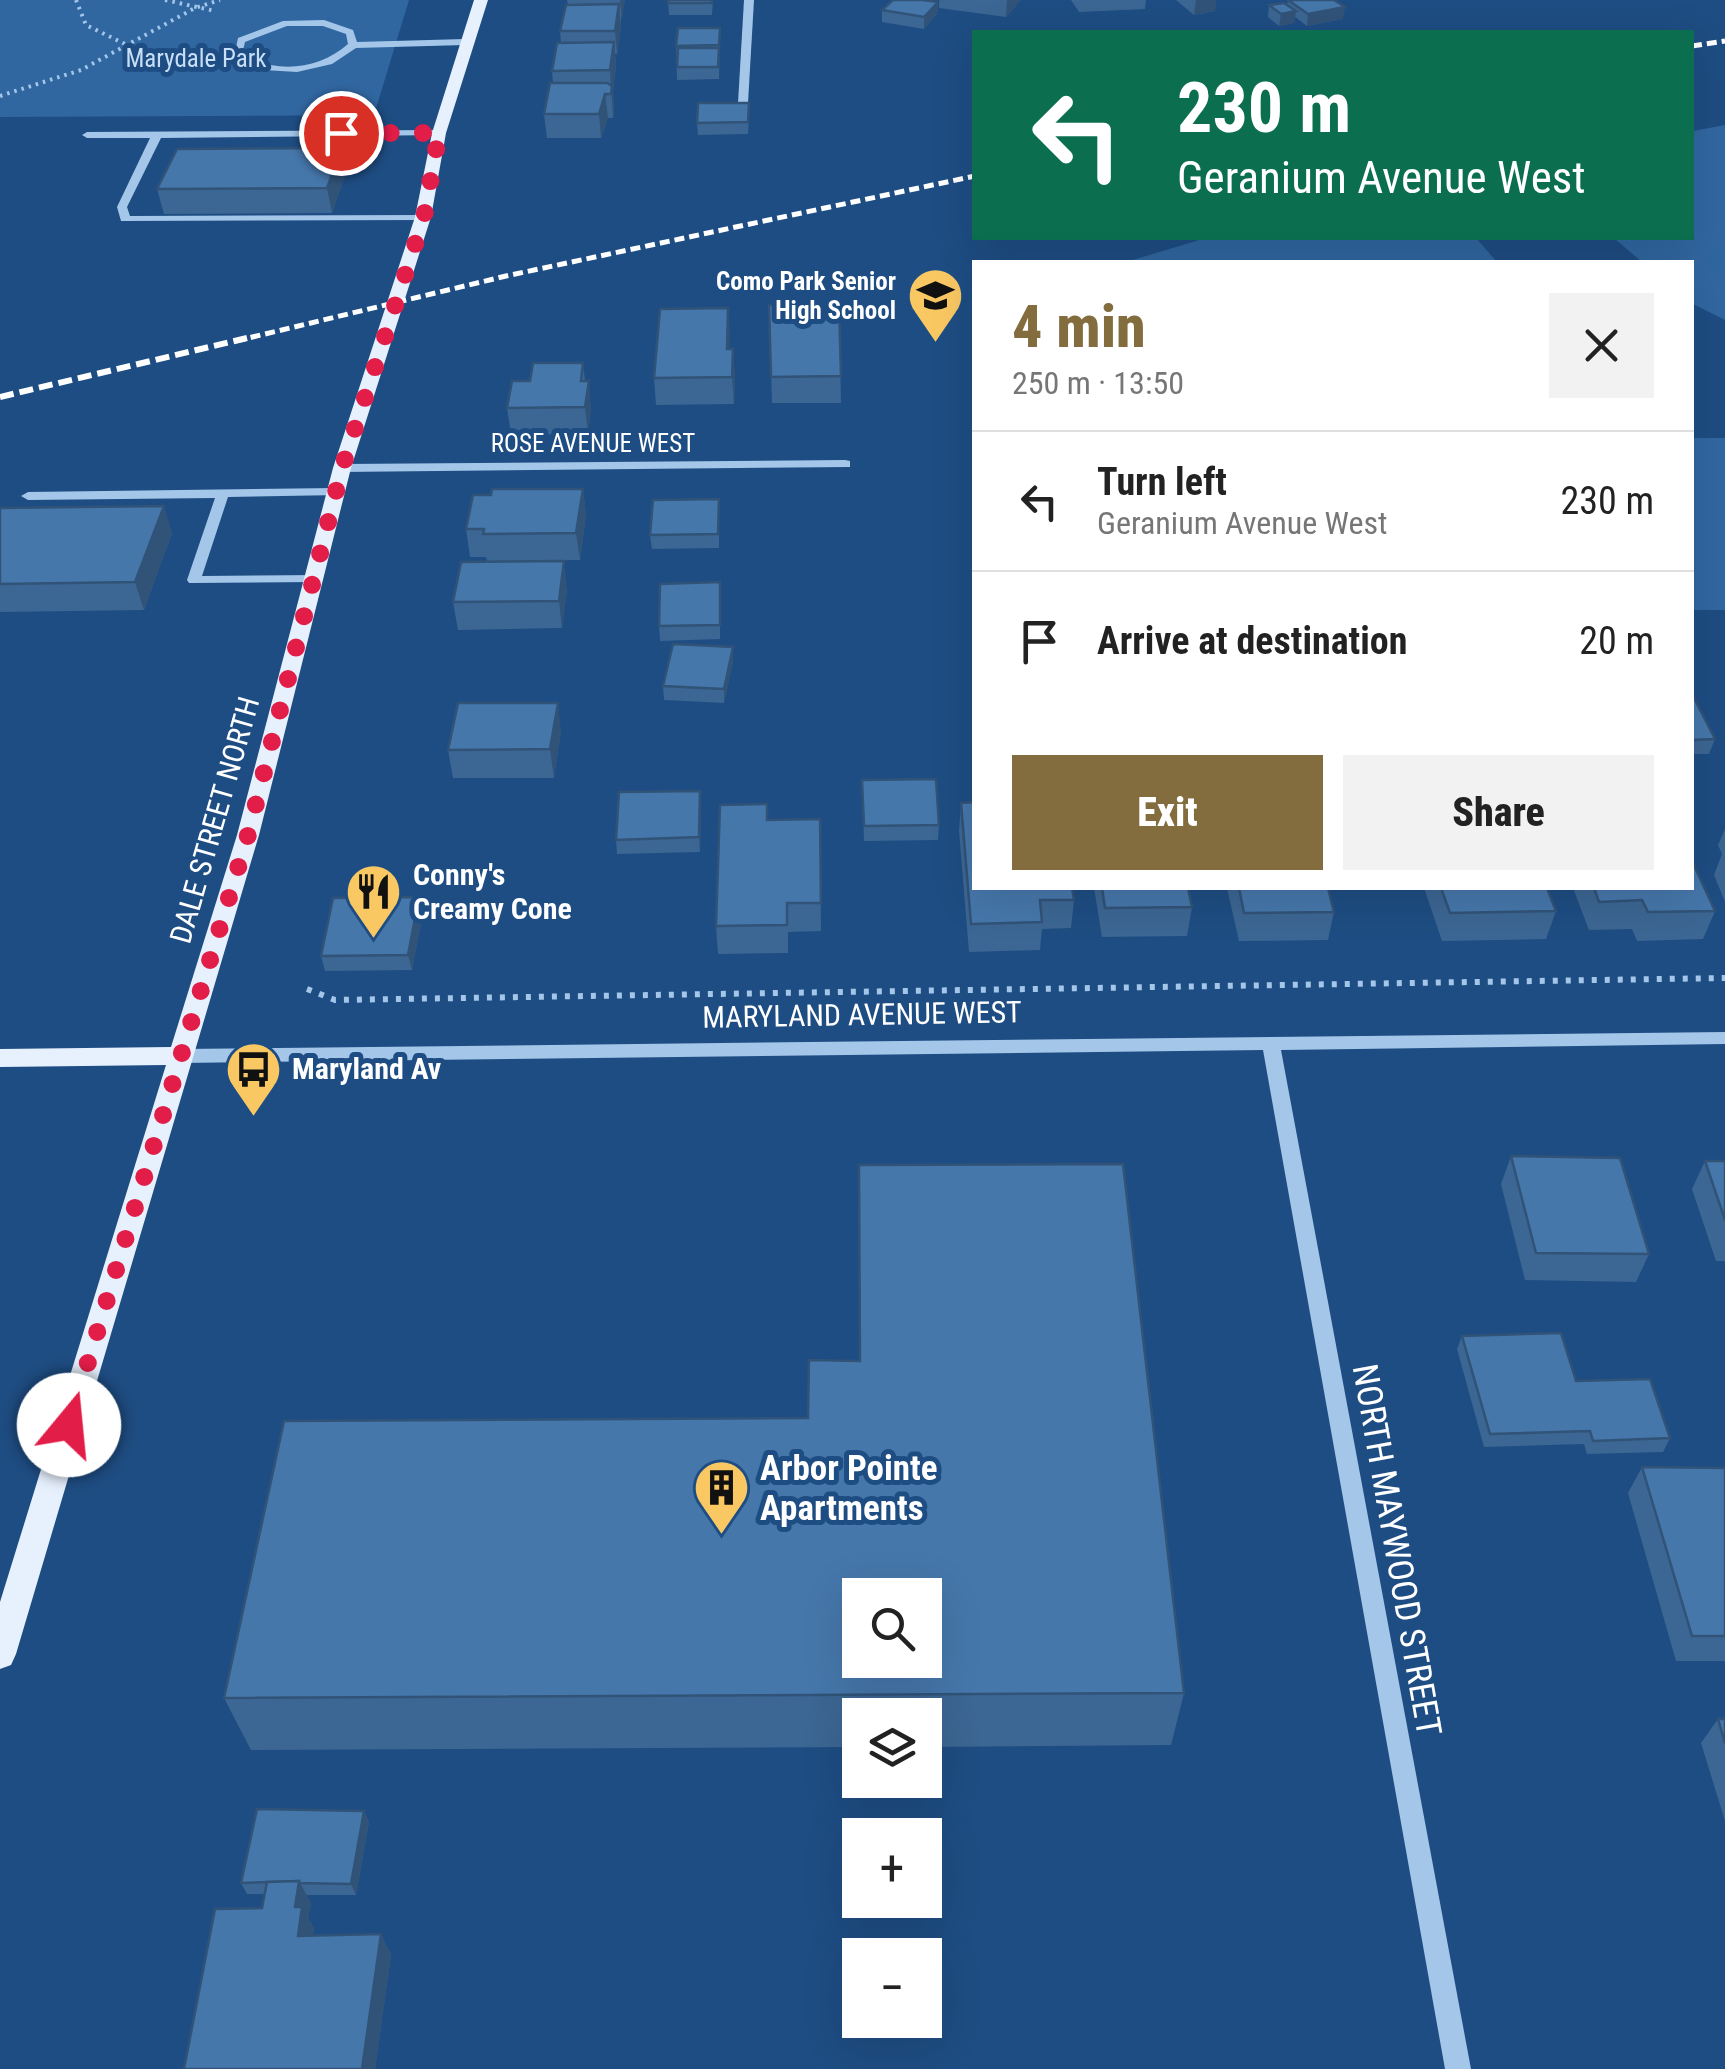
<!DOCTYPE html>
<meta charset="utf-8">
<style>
:root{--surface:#fff;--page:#f2f2f2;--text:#222;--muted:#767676;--line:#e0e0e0;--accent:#836d3f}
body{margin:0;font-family:"Roboto Condensed",sans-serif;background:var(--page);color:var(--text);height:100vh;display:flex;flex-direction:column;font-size:38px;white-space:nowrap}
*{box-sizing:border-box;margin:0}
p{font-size:32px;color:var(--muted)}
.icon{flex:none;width:55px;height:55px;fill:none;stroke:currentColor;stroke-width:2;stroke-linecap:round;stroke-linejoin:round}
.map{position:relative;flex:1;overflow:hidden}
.panel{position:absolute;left:972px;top:260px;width:722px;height:630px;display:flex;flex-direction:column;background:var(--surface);border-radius:0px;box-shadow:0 10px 40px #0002}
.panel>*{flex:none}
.guide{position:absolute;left:972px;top:30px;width:722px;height:210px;border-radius:0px;box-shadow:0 10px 40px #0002;background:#0b6e4f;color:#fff;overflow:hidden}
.controls{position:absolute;left:842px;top:1578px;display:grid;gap:20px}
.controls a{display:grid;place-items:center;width:100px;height:100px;border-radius:0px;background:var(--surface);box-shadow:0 10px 40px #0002;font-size:50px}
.pin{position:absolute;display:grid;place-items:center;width:85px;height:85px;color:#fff;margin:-42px;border:5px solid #fff;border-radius:50%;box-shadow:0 2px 10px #0007}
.me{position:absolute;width:110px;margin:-55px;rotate:17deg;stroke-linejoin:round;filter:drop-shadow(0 0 8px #0008)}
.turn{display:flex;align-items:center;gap:35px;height:210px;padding:0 40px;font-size:45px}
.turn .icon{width:130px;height:130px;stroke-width:2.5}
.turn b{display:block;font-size:70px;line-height:85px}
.round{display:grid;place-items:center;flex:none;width:105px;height:105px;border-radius:0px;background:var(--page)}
.headline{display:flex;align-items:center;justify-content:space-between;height:170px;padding:0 40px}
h1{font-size:60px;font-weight:800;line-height:75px;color:var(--accent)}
.button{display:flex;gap:20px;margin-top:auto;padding:20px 40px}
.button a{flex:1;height:115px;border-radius:0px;background:var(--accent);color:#fff;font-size:40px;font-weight:800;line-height:115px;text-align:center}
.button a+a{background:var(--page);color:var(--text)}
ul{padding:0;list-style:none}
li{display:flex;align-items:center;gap:30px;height:140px;padding:0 40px;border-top:2px solid var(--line)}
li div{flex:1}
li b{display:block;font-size:38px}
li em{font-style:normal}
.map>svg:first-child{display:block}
.green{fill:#3167a1}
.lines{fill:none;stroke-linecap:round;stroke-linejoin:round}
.path-far1{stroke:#a4c6e9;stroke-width:4;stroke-dasharray:2.5 5;stroke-linecap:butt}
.path{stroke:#a4c6e9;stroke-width:6;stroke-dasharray:5 8;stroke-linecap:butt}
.minor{fill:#a4c6e9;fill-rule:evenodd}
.major{fill:#e7f1fe;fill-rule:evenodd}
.rail-far1{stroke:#fff;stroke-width:5;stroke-dasharray:10 5;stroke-linecap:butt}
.rail{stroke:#fff;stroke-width:6;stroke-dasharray:14 6;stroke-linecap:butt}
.wall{fill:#3c6693}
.shaded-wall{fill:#315378}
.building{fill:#4677ab;stroke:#315378;stroke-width:2.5;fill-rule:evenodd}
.route{stroke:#e11d48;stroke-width:18;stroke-dasharray:0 32.4}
.labels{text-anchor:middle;stroke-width:10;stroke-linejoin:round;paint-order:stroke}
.far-park-label{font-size:25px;fill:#c8dff7;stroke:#1e4d83}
.far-poi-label{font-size:25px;font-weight:bold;fill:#fff;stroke:#1e4d83;text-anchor:end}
.far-street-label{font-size:25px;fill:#fff;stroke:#1e4d83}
.street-label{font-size:30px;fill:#fff;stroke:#1e4d83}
.poi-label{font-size:30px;font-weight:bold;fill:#fff;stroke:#1e4d83;text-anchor:start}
.near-poi-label{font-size:35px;font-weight:bold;fill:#fff;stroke:#1e4d83;text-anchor:start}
.near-street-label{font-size:35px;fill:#fff;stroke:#1e4d83}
</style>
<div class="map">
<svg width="1725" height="2069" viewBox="0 0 1725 2069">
<rect width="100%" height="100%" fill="#1e4d83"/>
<!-- green -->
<g class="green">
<path d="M0,0H409L374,115L0,117Z"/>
<path d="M1725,125V320L1693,304L1692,262H1642L1614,238H1692L1693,131Z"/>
<path d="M1206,238H1476L1497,262H1126Z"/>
<path d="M1692,438H1725V610H1693Z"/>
</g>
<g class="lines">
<!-- path-far1 -->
<g class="path-far1">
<path d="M76,0L86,25L129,46"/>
<path d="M165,0L215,11"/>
<path d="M0,96L81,70L195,8L220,0"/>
</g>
<!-- path -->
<path class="path" d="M307,989L335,1000L1725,978"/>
<!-- minor -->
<g class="minor">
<path d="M744,0H754L748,103L743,106L738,103Z"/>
<path d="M283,21L324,20L353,30L357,42L465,39L470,42L465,45L356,48L332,64L297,72L264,70L234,57L238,38ZM287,26H323L346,34L348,44C319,70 275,74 242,54L245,42Z"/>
<path d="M439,130L443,131V135L161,138L127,207L130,216L427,215V219L423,220L121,221L117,207L150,138H87L82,135L87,132Z"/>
<path d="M845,460L850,461V467L342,472L335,468L342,464Z"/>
<path d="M335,488L342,492L340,495L228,497L202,576L318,575V581L313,582L189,583L187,580L215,498L28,500L21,496L28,492Z"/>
<path d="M1725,1032V1044L1281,1050L1471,2069H1445L1263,1050L181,1063L172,1056L181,1049Z"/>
</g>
<!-- major -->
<path class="major" d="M474,0H488L446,133L431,217L351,468L259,835L16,1654L11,1665L0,1669V1602L166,1065L0,1067V1049L171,1047L237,835L333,468L415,217L432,133Z"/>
<!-- rail-far1 -->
<g class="rail-far1">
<path d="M1692,46L1725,41"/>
<path d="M236,341L506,276L975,176"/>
</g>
<!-- rail -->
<path class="rail" d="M0,397L247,338"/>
</g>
<!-- wall -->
<g class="wall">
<path d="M567,0H625L621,19V27L617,54H615L616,66L613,91L614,110L613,118H608L601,138H547L544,114L553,83L552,71L561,43L560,31L568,5Z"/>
<path d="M668,0H713L712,15H669Z"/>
<path d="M939,0H1021L1006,17L939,8Z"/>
<path d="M1071,0H1146L1145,9L1079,12Z"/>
<path d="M1176,0H1216L1215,11L1194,15Z"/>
<path d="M1288,0L1343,19L1307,26L1295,17L1294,23L1279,26L1268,17L1269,5H1287Z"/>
<path d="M938,2L937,14L924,29L882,22V10Z"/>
<path d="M720,28L719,79L677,80L676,46Z"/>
<path d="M749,115L748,134L698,135L697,123Z"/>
<path d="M346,173L332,213L164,214L157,189Z"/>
<path d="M839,304L841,403H772L769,305Z"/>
<path d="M728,308L729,349L735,375L734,404L656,405L654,378Z"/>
<path d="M583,363L585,381L591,408L588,434L511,435L507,408L530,381Z"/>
<path d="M583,489L586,516L580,560L487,561L486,557H470L466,529L491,495Z"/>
<path d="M719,499V548L652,549L650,535Z"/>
<path d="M0,508L172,533L144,610L0,612Z"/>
<path d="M567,589L562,628L458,630L453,602Z"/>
<path d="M720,597V639L660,641L659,626Z"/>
<path d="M733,661L724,703L664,700L663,686Z"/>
<path d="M1692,696L1715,739L1709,754H1692Z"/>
<path d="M561,731L554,778H453L448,750Z"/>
<path d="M862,780L939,825L938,840L864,841Z"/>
<path d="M961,803L1074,900L1071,928L1042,929L1040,950L969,952L959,831Z"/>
<path d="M701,805L700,852L617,854L616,840Z"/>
<path d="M820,819L821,931L788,932V953L718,954L716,926L768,820Z"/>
<path d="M1725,829V902L1714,875L1722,854L1718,845Z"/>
<path d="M1094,888H1188L1192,907L1187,936L1102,937Z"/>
<path d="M1227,888H1328L1334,912L1328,940L1239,941Z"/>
<path d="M1424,888H1547L1556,911L1546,939L1442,941Z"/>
<path d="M1573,888H1692L1715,911L1703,939L1637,941L1632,929L1589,930Z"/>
<path d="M423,912L412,970L325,971L321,956Z"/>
<path d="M1511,1156L1649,1254L1636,1282L1525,1280L1501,1184Z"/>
<path d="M1705,1161H1725V1261H1716L1692,1189Z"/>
<path d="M1462,1336L1576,1381L1670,1438L1663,1452L1587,1454L1584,1444L1484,1447L1457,1349Z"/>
<path d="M1642,1467L1725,1468V1661H1676L1628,1493Z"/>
<path d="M1184,1693L1171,1745L925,1747V1715H860V1747L251,1750L224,1698Z"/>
<path d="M1718,1719H1725V1821L1701,1743Z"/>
<path d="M364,1811L369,1822L356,1895H306L311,1903L308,1918L314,1928L313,1935L381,1934L391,1955L375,2069L262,1908L264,1894H247L241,1883Z"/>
</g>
<!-- shaded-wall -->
<g class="shaded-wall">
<path d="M620,0H625L622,19Z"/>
<path d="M1007,0H1021L1006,17Z"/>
<path d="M1196,0H1216L1215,11L1194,15Z"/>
<path d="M938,2L937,14L924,29V17Z"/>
<path d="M619,4L621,27L617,54L615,31Z"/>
<path d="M1345,7L1343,19L1307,26L1308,14Z"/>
<path d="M1296,11L1294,23L1279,26L1281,14Z"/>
<path d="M614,42L616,66L613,91L614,110L613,118L610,70Z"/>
<path d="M605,94L608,118L601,138L599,114Z"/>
<path d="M342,148L346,173L332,213L327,188Z"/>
<path d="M728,308L730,334L728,375L727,349Z"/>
<path d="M733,349L735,375L734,404L732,377Z"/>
<path d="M589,381L591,408L588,434L585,407Z"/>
<path d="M583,489L586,516L580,560L576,533Z"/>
<path d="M164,506L172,533L144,610L135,582Z"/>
<path d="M564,561L567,589L562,628L559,601Z"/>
<path d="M733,647V661L724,703V689Z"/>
<path d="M558,703L561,731L554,778L550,749Z"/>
<path d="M700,791L701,805L700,852L699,837Z"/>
<path d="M419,897L423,912L412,970L408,955Z"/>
<path d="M364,1811L369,1822L356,1895L351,1884Z"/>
<path d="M299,1881L311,1903L308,1918L314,1928L309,1956L298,1936L295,1907Z"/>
<path d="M381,1934L391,1955L375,2069H362Z"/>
</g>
<!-- building -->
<g class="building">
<rect x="668" y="0" width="44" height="3"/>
<path d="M893,0H923L938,2L924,17L882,10Z"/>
<path d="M1288,0H1334L1345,7L1308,14Z"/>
<path d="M1284,3L1296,11L1281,14L1269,5Z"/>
<path d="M619,4L615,31H560L566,5Z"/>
<path d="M678,28H720L719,45L676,46Z"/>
<path d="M614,42L610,70L552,71L557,43Z"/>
<path d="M678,48H719L718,67H677Z"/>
<path d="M550,83H607L612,86L611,94H605L599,114H544Z"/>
<path d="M698,103H749L748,122L697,123Z"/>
<path d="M342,148L327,188L157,189L177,149Z"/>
<path d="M839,304L841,376L771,377L769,305Z"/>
<path d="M728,308L727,349H733L732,377L654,378L660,309Z"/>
<path d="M533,363H583L581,381H589L585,407L507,408L512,381H530Z"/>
<path d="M492,489H583L576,533L483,534L484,529H466L473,495H491Z"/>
<path d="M719,499L718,534L650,535L653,500Z"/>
<path d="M164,506L135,582L0,584V508Z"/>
<path d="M564,561L559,601L453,602L461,562Z"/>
<path d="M720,582V625L659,626L660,584Z"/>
<path d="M673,644L733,647L724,689L663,686Z"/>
<path d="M1692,696H1693L1715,739L1692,740Z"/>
<path d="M458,703H558L550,749L448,750Z"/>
<path d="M936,779L939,825L864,826L862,780Z"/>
<path d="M700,791L699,837L616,840L619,792Z"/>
<path d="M975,802V888H1072L1074,900H1040L1042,922L971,924L961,803Z"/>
<path d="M767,804V820L820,819L821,903H787V925L716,926L720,805Z"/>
<path d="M1692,861L1715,911L1648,912L1642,900L1599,902L1594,888H1692Z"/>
<path d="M1102,888H1188L1192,907L1105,908Z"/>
<path d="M1239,888H1328L1334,912L1244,913Z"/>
<path d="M1441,888H1547L1556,911L1450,913Z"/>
<path d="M419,897L408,955L321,956L333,898Z"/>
<path d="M1511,1156L1620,1158L1649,1254L1536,1253Z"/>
<path d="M1705,1161H1725V1220Z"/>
<path d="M1123,1164L1184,1693L224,1698L284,1421L808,1418L809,1360L860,1361L859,1165ZM860,1595H925V1660H860Z"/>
<path d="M1561,1333L1576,1381L1650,1379L1670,1438L1593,1441L1590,1431L1490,1434L1462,1336Z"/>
<path d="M1642,1467L1725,1468V1636H1692Z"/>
<path d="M1718,1719H1725V1743Z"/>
<path d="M257,1809L364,1811L351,1884L299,1883V1881L241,1883Z"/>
<path d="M299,1881L295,1907H302L298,1936L381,1934L362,2069H184L215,1909L262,1908L267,1882Z"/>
</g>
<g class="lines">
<!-- route -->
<path class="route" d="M69,1425L248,835L342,468L424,217L439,133H341"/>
</g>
<!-- icons -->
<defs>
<symbol id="school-pin" viewBox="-11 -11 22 30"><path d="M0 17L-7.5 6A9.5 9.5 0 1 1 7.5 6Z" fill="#f9c863" stroke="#1e4d83"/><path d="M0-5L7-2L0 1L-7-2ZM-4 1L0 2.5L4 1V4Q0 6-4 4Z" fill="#111"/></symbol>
<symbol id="restaurant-pin" viewBox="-11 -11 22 30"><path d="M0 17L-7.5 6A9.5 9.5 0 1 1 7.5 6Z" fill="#f9c863" stroke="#1e4d83"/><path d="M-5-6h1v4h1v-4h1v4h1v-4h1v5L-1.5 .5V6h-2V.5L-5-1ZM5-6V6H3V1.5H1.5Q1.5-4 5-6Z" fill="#111"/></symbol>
<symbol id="bus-pin" viewBox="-11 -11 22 30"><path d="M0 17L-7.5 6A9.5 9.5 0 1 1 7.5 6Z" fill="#f9c863" stroke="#1e4d83"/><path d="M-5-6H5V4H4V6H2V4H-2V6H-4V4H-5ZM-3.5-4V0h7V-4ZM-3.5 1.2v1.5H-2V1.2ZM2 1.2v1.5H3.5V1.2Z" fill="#111"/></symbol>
<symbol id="building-pin" viewBox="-11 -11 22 30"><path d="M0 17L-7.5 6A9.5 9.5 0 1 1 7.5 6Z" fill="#f9c863" stroke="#1e4d83"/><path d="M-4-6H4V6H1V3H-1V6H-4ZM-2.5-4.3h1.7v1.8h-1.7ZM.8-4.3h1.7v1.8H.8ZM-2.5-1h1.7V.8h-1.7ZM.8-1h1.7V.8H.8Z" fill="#111"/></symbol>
</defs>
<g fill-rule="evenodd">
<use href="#school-pin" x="904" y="264" width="63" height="86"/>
<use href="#restaurant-pin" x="342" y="860" width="63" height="86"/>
<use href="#bus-pin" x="222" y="1038" width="63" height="86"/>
<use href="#building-pin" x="690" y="1456" width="63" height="86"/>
</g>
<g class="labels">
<!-- far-park labels -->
<g class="far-park-label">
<text x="196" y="67">Marydale Park</text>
</g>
<!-- far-poi labels -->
<g class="far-poi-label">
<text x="896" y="290">Como Park Senior<tspan x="896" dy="29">High School</tspan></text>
</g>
<!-- far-street labels -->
<g class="far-street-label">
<text x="593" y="452">ROSE AVENUE WEST</text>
</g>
<!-- street labels -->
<g class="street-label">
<text transform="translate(215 820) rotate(-74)" y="10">DALE STREET NORTH</text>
<text transform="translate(862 1015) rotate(-1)" y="10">MARYLAND AVENUE WEST</text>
</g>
<!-- poi labels -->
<g class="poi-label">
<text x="413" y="885">Conny's<tspan x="413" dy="34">Creamy Cone</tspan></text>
<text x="292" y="1079">Maryland Av</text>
</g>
<!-- near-poi labels -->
<g class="near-poi-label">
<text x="760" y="1480">Arbor Pointe<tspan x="760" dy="40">Apartments</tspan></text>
</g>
<!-- near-street labels -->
<g class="near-street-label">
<text transform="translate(1397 1550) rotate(80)" y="12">NORTH MAYWOOD STREET</text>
</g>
</g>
</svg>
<div class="controls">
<a><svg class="icon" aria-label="search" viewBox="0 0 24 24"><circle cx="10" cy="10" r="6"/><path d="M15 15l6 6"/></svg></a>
<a><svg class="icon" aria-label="layers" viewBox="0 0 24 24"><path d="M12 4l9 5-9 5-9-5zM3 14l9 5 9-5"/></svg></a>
<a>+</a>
<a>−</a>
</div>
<div class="pin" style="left:341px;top:133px;background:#d93025"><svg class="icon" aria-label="arrive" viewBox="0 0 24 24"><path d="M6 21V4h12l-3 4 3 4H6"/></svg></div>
<svg class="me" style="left:69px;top:1425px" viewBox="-20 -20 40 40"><circle r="19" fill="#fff"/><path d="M0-13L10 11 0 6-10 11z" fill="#e11d48"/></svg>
<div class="guide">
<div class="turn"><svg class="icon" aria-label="left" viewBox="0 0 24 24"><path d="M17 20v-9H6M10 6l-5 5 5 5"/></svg><div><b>230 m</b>Geranium Avenue West</div></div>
</div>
<section class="panel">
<div class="headline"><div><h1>4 min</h1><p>250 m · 13:50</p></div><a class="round"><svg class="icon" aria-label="close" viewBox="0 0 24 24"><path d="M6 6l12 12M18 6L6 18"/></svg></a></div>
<ul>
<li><svg class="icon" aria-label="left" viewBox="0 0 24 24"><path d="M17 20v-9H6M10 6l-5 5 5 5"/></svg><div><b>Turn left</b><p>Geranium Avenue West</p></div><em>230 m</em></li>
<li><svg class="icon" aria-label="arrive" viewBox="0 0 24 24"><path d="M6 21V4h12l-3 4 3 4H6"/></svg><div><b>Arrive at destination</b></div><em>20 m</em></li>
</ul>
<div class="button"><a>Exit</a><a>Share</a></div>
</section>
</div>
